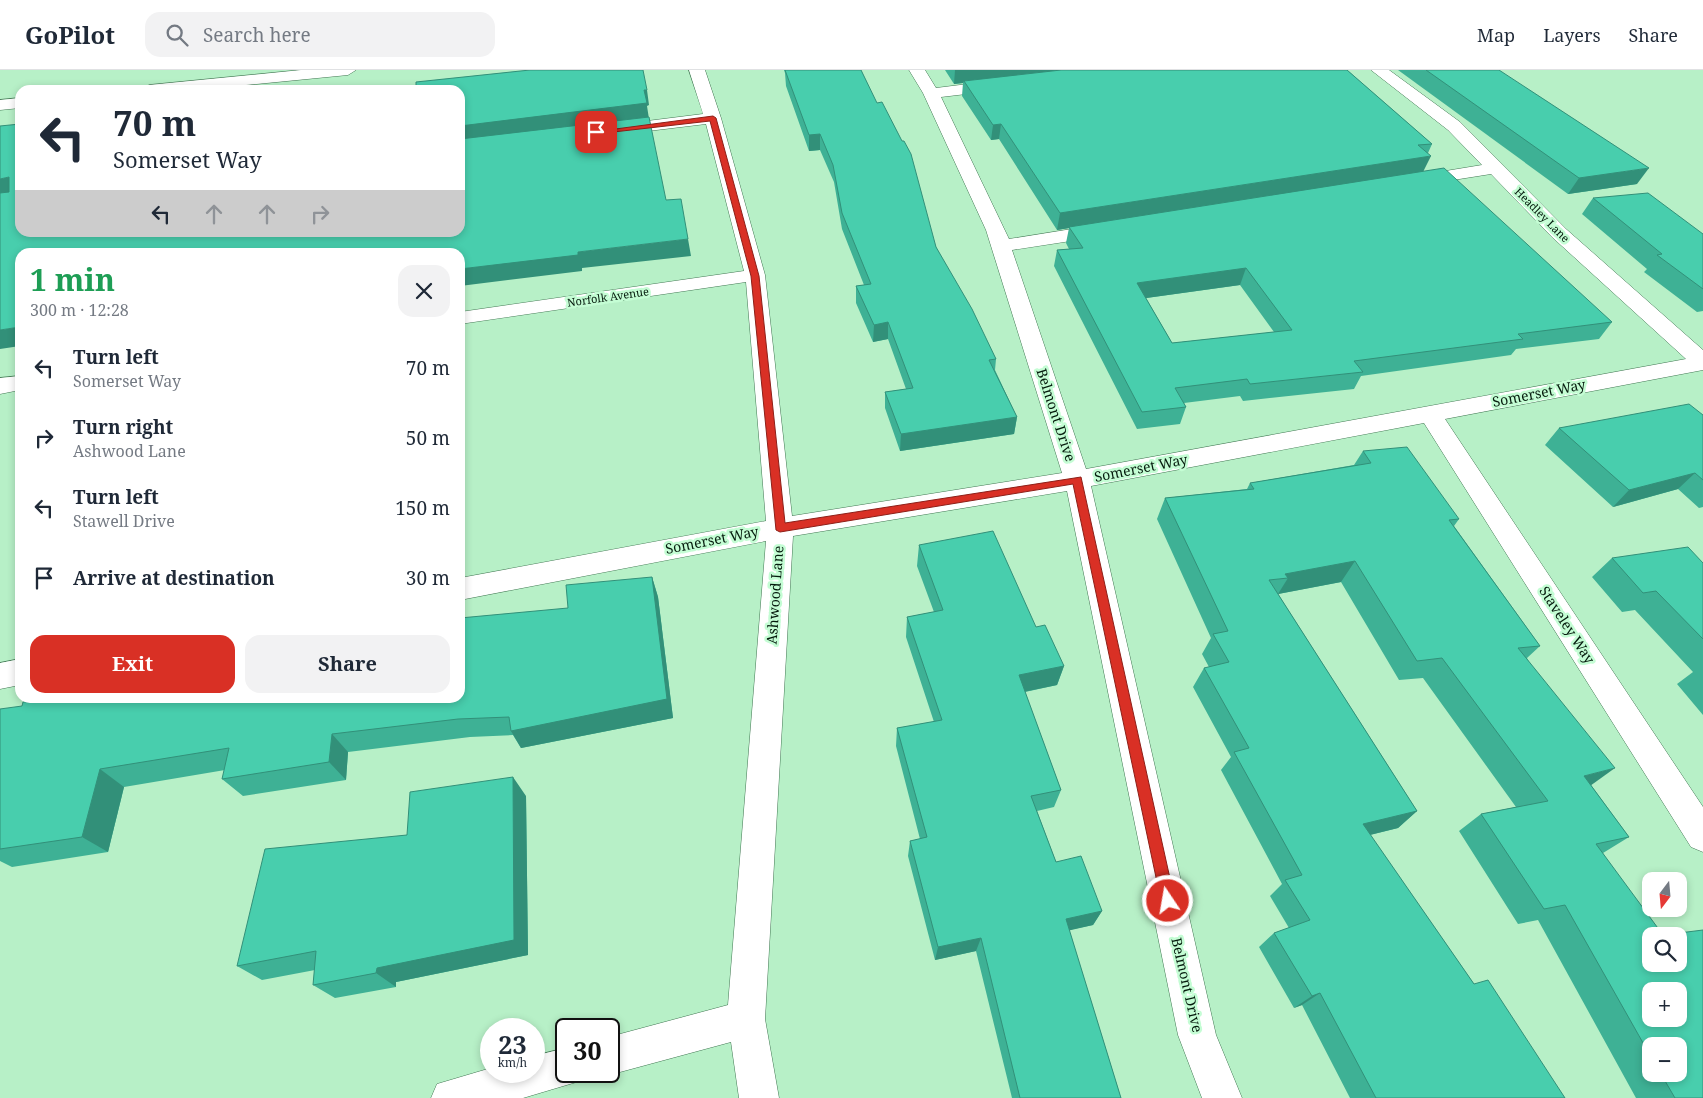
<!DOCTYPE html>
<meta charset="utf-8">
<style>
:root{--surface:#fff;--page:#f2f2f3;--text:#1f2937;--muted:#747a83;--line:#e0e1e3;--accent:#d93025}
body{margin:0;font-family:"Noto Serif",serif;background:var(--page);color:var(--text);height:100vh;display:flex;flex-direction:column;font-size:19px;white-space:nowrap}
*{box-sizing:border-box;margin:0}
p{font-size:16px;color:var(--muted)}
.icon{flex:none;width:28px;height:28px;fill:none;stroke:currentColor;stroke-width:2;stroke-linecap:round;stroke-linejoin:round}
.map{position:relative;flex:1;overflow:hidden}
.panel{position:absolute;left:15px;top:178px;width:450px;height:455px;display:flex;flex-direction:column;background:var(--surface);border-radius:15px;box-shadow:0 2px 8px #0003}
.panel>*{flex:none}
.guide{position:absolute;left:15px;top:15px;width:450px;height:152px;border-radius:15px;box-shadow:0 2px 8px #0003;background:#fff;color:var(--text);overflow:hidden}
.needle{width:32px;rotate:196deg}
.controls{position:absolute;left:1642px;top:802px;display:grid;gap:10px}
.controls a{display:grid;place-items:center;width:45px;height:45px;border-radius:10px;background:var(--surface);box-shadow:0 2px 8px #0003;font-size:25px}
.speed{position:absolute;left:480px;top:948px;display:flex;gap:10px;font-size:25px;font-weight:700;text-align:center}
.speed>*{display:grid;place-content:center;width:65px;height:65px;border-radius:50%;background:var(--surface);box-shadow:0 2px 8px #0003;line-height:1}
.speed small{font-size:12px;font-weight:400}
.speed .limit{border:2px solid #111;border-radius:8px;background:#fff;color:#111}
.pin{position:absolute;display:grid;place-items:center;width:42px;height:42px;color:#fff;margin:-21px;border-radius:10px;box-shadow:0 2px 8px #0006}
.me{position:absolute;width:55px;margin:-28px;rotate:348deg;stroke-linejoin:round;filter:drop-shadow(0 0 4px #0008)}
.turn{display:flex;align-items:center;gap:18px;height:105px;padding:0 15px;font-size:22px}
.turn .icon{width:65px;height:65px;stroke-width:2.5}
.turn b{display:block;font-size:35px;line-height:42px}
.lanes{display:flex;align-items:center;height:48px;padding:0 15px;background:#0003;justify-content:center;gap:25px;direction:ltr}
.lanes .off{opacity:.35}
.round{display:grid;place-items:center;flex:none;width:52px;height:52px;border-radius:15px;background:var(--page)}
.summary{display:flex;align-items:center;justify-content:space-between;height:85px;padding:0 15px}
h1{font-size:30px;font-weight:700;line-height:38px;color:#1e9e55}
.primary-button{display:flex;gap:10px;margin-top:auto;padding:10px 15px}
.primary-button a{flex:1;height:58px;border-radius:15px;background:var(--accent);color:#fff;font-size:20px;font-weight:700;line-height:58px;text-align:center}
.primary-button a+a{background:var(--page);color:var(--text)}
ul{padding:0;list-style:none}
li{display:flex;align-items:center;gap:15px;height:70px;padding:0 15px}
li div{flex:1}
li b{display:block;font-size:19px}
li em{font-style:normal}
header{display:flex;align-items:center;gap:30px;box-sizing:border-box;height:70px;padding:0 25px;background:var(--surface);border-bottom:1px solid var(--line)}
header strong{font-size:24px}
nav{display:flex;gap:28px;margin-inline-start:auto;font-size:18px}
.search{width:350px;height:45px;background:var(--page);display:flex;align-items:center;gap:12px;box-sizing:border-box;padding:0 18px;border-radius:15px;color:var(--muted);font-size:19px}
.map>svg:first-child{display:block}
.lines{fill:none;stroke-linecap:round;stroke-linejoin:round}
.street-casing{stroke:#427753;stroke-width:1}
.secondary-casing{stroke:#427753;stroke-width:1}
.street{fill:#fff;fill-rule:evenodd}
.secondary{fill:#fff;fill-rule:evenodd}
.wall{fill:#3eb195;fill-rule:evenodd}
.shaded-wall{fill:#329079}
.building{fill:#48cead;stroke:#329079;fill-rule:evenodd}
.route{fill:#d93025;stroke:#8d1f18}
.labels{text-anchor:middle;stroke-width:5;stroke-linejoin:round;paint-order:stroke}
.far-street-label{font-size:11px;fill:#051b0d;stroke:#c4fdd4}
.street-label{font-size:14px;fill:#051b0d;stroke:#c4fdd4}
</style>
<header>
<strong>GoPilot</strong>
<div class="search"><svg class="icon" aria-label="search" viewBox="0 0 24 24"><circle cx="10" cy="10" r="6"/><path d="M15 15l6 6"/></svg>Search here</div>
<nav><a>Map</a><a>Layers</a><a>Share</a></nav>
</header>
<div class="map">
<svg width="1703" height="1028" viewBox="0 0 1703 1028">
<rect width="100%" height="100%" fill="#b7f0c7"/>
<g class="lines">
<defs>
<g id="street">
<path d="M689,0H705L721,48L765,205L792,446L1062,403L986,160L923,23L909,0H925L936,18L1000,10L1008,15L1000,20L941,27L1009,169L1103,154L1110,156L1113,160L1110,164L1103,166L1012,180L1086,399L1686,289L1552,167L1491,104L1415,116L1409,115L1406,111L1409,107L1482,95L1448,60L1371,0H1389L1460,52L1566,159L1703,280V300L1445,349L1703,737V782L1691,777L1424,353L1091,416L1216,965L1242,1028H1202L1178,965L1067,421L793,466L765,949L779,1028H739L731,972L609,1005L599,1001H609V967L728,935L766,471L460,530V508L766,451L746,212L460,254V242L744,201L706,54L615,65L609,64L607,60L609,56L615,55L703,44Z"/>
<path d="M20,306V320L0,324V308Z"/>
<path d="M20,589V615L0,619V593Z"/>
<path d="M566,978V1001H584L580,1011L523,1028H431L437,1014L491,998V1001H534V986Z"/>
</g>
<g id="secondary">
<path d="M301,0H356L348,5L196,20H141L149,15Z"/>
<path d="M20,28V38L0,40V30Z"/>
</g>
</defs>
<!-- street casing -->
<use href="#street" class="street-casing"/>
<!-- secondary casing -->
<use href="#secondary" class="secondary-casing"/>
<!-- street -->
<use href="#street" class="street"/>
<!-- secondary -->
<use href="#secondary" class="secondary"/>
</g>
<!-- wall -->
<g class="wall">
<path d="M784,0H861L936,177L996,289L995,300L1017,347L1014,364L900,381L885,338V322L906,319L888,269L873,272L856,233V216L864,215L842,159L834,112L820,80L809,81L786,16L785,3Z"/>
<path d="M945,0H1347L1432,74L1428,83L1423,102L1612,252L1599,269L1516,279L1511,285L1361,306L1354,319L1243,331L1240,326L1184,333L1186,337L1180,354L1137,359L1054,196L1057,180L1069,179L1066,173L1069,158L1057,160L999,69L991,70L962,26L963,13L954,14ZM1240,215L1274,262L1172,273L1146,228Z"/>
<path d="M1398,0H1499L1637,114L1568,124Z"/>
<path d="M1593,128L1703,164V241L1697,242L1644,202L1647,199L1582,144Z"/>
<path d="M1703,345V437L1699,438L1678,419L1613,437L1545,375L1559,358Z"/>
<path d="M1363,381L1459,449L1454,456L1540,576L1527,588L1591,715L1629,767L1603,783L1703,1028H1636L1538,850L1518,854L1459,761L1481,744L1516,737L1423,608L1399,610L1341,512L1278,524L1417,741L1398,758L1370,765L1474,914L1565,1028H1350L1302,935L1294,938L1259,877L1274,863L1289,858L1270,826L1282,814L1221,700L1231,687L1193,617L1204,598L1209,597L1202,584L1211,568L1157,449L1165,428L1247,419L1250,413L1354,395ZM1651,976L1679,1004H1651Z"/>
<path d="M919,475L1036,557L1064,596L1057,615L1025,622L1061,720L1054,737L1037,741L1056,792L1102,841L1093,855L1069,860L1121,1028H1012L976,881L935,890L908,786L910,771L920,769L896,676L897,658L934,652L906,567L907,547L934,542L917,496Z"/>
<path d="M1612,488L1703,493V645L1677,614L1693,602L1635,540L1622,542L1592,507Z"/>
<path d="M652,507L658,527L673,648L521,678L513,665L470,667L348,682L346,710L243,726L222,709L225,700L124,717L108,782L12,797L0,791V639L460,628L568,538Z"/>
<path d="M526,726L528,885L396,912V917L335,928L313,915L315,900L262,910L237,896L407,765Z"/>
</g>
<!-- shaded-wall -->
<g class="shaded-wall">
<path d="M955,0H1073L964,11L963,13L954,14Z"/>
<path d="M644,20H647L649,35L647,36L649,49L460,72V56Z"/>
<path d="M1001,54L999,69L991,70L993,55Z"/>
<path d="M820,64V80L809,81V65Z"/>
<path d="M1431,86L1423,102L1057,160L1060,143Z"/>
<path d="M1649,98L1637,114L1568,124L1579,108Z"/>
<path d="M9,107L20,122L0,127V109Z"/>
<path d="M688,169L691,186L582,198V201L460,216V199L578,182Z"/>
<path d="M1246,198L1240,215L1132,230L1137,213Z"/>
<path d="M888,252V269L873,272L874,255Z"/>
<path d="M20,257V276L0,279V260Z"/>
<path d="M1017,347L1014,364L900,381L901,364Z"/>
<path d="M1695,403L1678,419L1613,437L1629,420Z"/>
<path d="M1355,491L1341,512L1278,524L1288,508L1285,504Z"/>
<path d="M652,507L658,527L673,648L521,678L511,661Z"/>
<path d="M1064,596L1057,615L1014,624L1019,605Z"/>
<path d="M332,664L348,682L346,710L329,692Z"/>
<path d="M1615,698L1590,716L1584,706Z"/>
<path d="M100,699L124,717L108,782L82,767Z"/>
<path d="M513,707L526,726L528,885L396,912V917L376,903L377,898Z"/>
<path d="M1417,741L1398,758L1345,771L1363,754Z"/>
<path d="M1102,841L1093,855L1058,863L1066,849Z"/>
<path d="M981,868L976,881L935,890L938,877Z"/>
<path d="M1320,923L1302,935L1294,938L1312,926Z"/>
</g>
<!-- building -->
<g class="building">
<path d="M530,0H643L647,20H644L647,33L460,56V20H387L416,17V12Z"/>
<path d="M785,0H861L877,33L882,32L902,71H904L911,84L936,177L972,239L996,289L989,290L1017,347L901,364L885,322L913,318L888,252L874,255L856,216L871,214L842,143L833,95L820,64L809,65Z"/>
<path d="M1061,0H1347L1432,74L1418,75L1431,86L1060,143L1001,54L993,55L964,11Z"/>
<path d="M1426,0H1499L1649,98L1579,108Z"/>
<path d="M649,47L666,130L681,129L688,169L578,182V185L460,199V182H20V257L0,260V123L9,122V107L0,109V56L20,54V162H460V69Z"/>
<path d="M1444,98L1612,252L1518,264L1523,269L1354,291L1363,302L1250,314L1247,309L1175,318L1186,337L1142,342L1057,180L1083,178L1069,157ZM1246,198L1292,260L1172,273L1137,213Z"/>
<path d="M1648,123L1703,164V219L1657,185L1662,184L1593,128Z"/>
<path d="M1689,334L1703,345V410L1695,403L1629,420L1559,358Z"/>
<path d="M1407,377L1459,449L1449,450L1540,576L1518,578L1615,698L1584,706L1629,767L1596,774L1663,865L1703,860V1028H1675L1661,1004H1679V976H1651V987L1565,835L1544,839L1481,744L1548,731L1442,588L1417,591L1355,491L1285,504L1288,508L1269,510L1417,741L1363,754L1474,914L1488,910L1565,1028H1376L1320,923L1312,926L1274,863L1310,850L1285,810L1302,805L1234,682L1249,678L1204,598L1229,592L1213,564L1228,561L1165,428L1254,419L1250,413L1371,393L1363,381ZM1651,866H1679V894H1651ZM1651,921H1679V949H1651Z"/>
<path d="M993,461L1036,557L1045,555L1064,596L1019,605L1061,720L1031,726L1056,792L1081,786L1102,841L1066,849L1121,1028H1020L981,868L938,877L910,771L927,767L897,658L942,650L907,547L943,540L919,475Z"/>
<path d="M1688,477L1703,493V569L1656,521L1643,523L1612,488Z"/>
<path d="M652,507L667,629L511,661L509,647L458,649L332,664L329,692L222,709L229,678L100,699L82,767L0,779V639L22,636L23,632L73,628H460V548L568,538L566,515Z"/>
<path d="M513,707L514,870L377,898L376,903L313,915L316,881L237,896L265,779L407,765L410,722Z"/>
</g>
<!-- route -->
<path class="route" d="M713,46L716,48L759,206L785,453L1081,407L1175,831L1173,836L1168,838L1163,836L1161,831L1073,414L780,462L776,460L751,206L710,51L596,64L593,62Z"/>
<g class="labels">
<!-- far-street labels -->
<g class="far-street-label">
<text transform="translate(1542 145) rotate(45)" y="4">Headley Lane</text>
<text transform="translate(608 227) rotate(-8)" y="4">Norfolk Avenue</text>
</g>
<!-- street labels -->
<g class="street-label">
<text transform="translate(1539 323) rotate(-11)" y="5">Somerset Way</text>
<text transform="translate(1056 345) rotate(72)" y="5">Belmont Drive</text>
<text transform="translate(1141 398) rotate(-11)" y="5">Somerset Way</text>
<text transform="translate(712 470) rotate(-11)" y="5">Somerset Way</text>
<text transform="translate(775 525) rotate(-86)" y="5">Ashwood Lane</text>
<text transform="translate(1567 555) rotate(57)" y="5">Staveley Way</text>
<text transform="translate(1187 915) rotate(77)" y="5">Belmont Drive</text>
</g>
</g>
</svg>
<div class="controls">
<a><svg class="needle" viewBox="-14 -14 28 28"><path d="M0-13l5 13h-10z" fill="#e53935"/><path d="M0 13l5-13h-10z" fill="#747a83"/></svg></a>
<a><svg class="icon" aria-label="search" viewBox="0 0 24 24"><circle cx="10" cy="10" r="6"/><path d="M15 15l6 6"/></svg></a>
<a>+</a>
<a>−</a>
</div>
<div class="speed"><div>23<small>km/h</small></div><div class="limit">30</div></div>
<div class="pin" style="left:596px;top:62px;background:#d93025"><svg class="icon" aria-label="arrive" viewBox="0 0 24 24"><path d="M6 21V4h12l-3 4 3 4H6"/></svg></div>
<svg class="me" style="left:1168px;top:831px" viewBox="-20 -20 40 40"><circle r="17" fill="#d93025" stroke="#fff" stroke-width="3"/><path d="M0-11L8 9 0 5-8 9z" fill="#fff"/></svg>
<div class="guide">
<div class="turn"><svg class="icon" aria-label="left" viewBox="0 0 24 24"><path d="M17 20v-9H6M10 6l-5 5 5 5"/></svg><div><b>70 m</b>Somerset Way</div></div>
<div class="lanes"><svg class="icon" aria-label="left" viewBox="0 0 24 24"><path d="M17 20v-9H6M10 6l-5 5 5 5"/></svg><svg class="icon off" aria-label="ahead" viewBox="0 0 24 24"><path d="M12 20V5M6 11l6-6 6 6"/></svg><svg class="icon off" aria-label="ahead" viewBox="0 0 24 24"><path d="M12 20V5M6 11l6-6 6 6"/></svg><svg class="icon off" aria-label="right" viewBox="0 0 24 24"><path d="M7 20v-9h11M14 6l5 5-5 5"/></svg></div>
</div>
<section class="panel">
<div class="summary"><div><h1>1 min</h1><p>300 m · 12:28</p></div><a class="round"><svg class="icon" aria-label="close" viewBox="0 0 24 24"><path d="M6 6l12 12M18 6L6 18"/></svg></a></div>
<ul>
<li><svg class="icon" aria-label="left" viewBox="0 0 24 24"><path d="M17 20v-9H6M10 6l-5 5 5 5"/></svg><div><b>Turn left</b><p>Somerset Way</p></div><em>70 m</em></li>
<li><svg class="icon" aria-label="right" viewBox="0 0 24 24"><path d="M7 20v-9h11M14 6l5 5-5 5"/></svg><div><b>Turn right</b><p>Ashwood Lane</p></div><em>50 m</em></li>
<li><svg class="icon" aria-label="left" viewBox="0 0 24 24"><path d="M17 20v-9H6M10 6l-5 5 5 5"/></svg><div><b>Turn left</b><p>Stawell Drive</p></div><em>150 m</em></li>
<li><svg class="icon" aria-label="arrive" viewBox="0 0 24 24"><path d="M6 21V4h12l-3 4 3 4H6"/></svg><div><b>Arrive at destination</b></div><em>30 m</em></li>
</ul>
<div class="primary-button"><a>Exit</a><a>Share</a></div>
</section>
</div>
